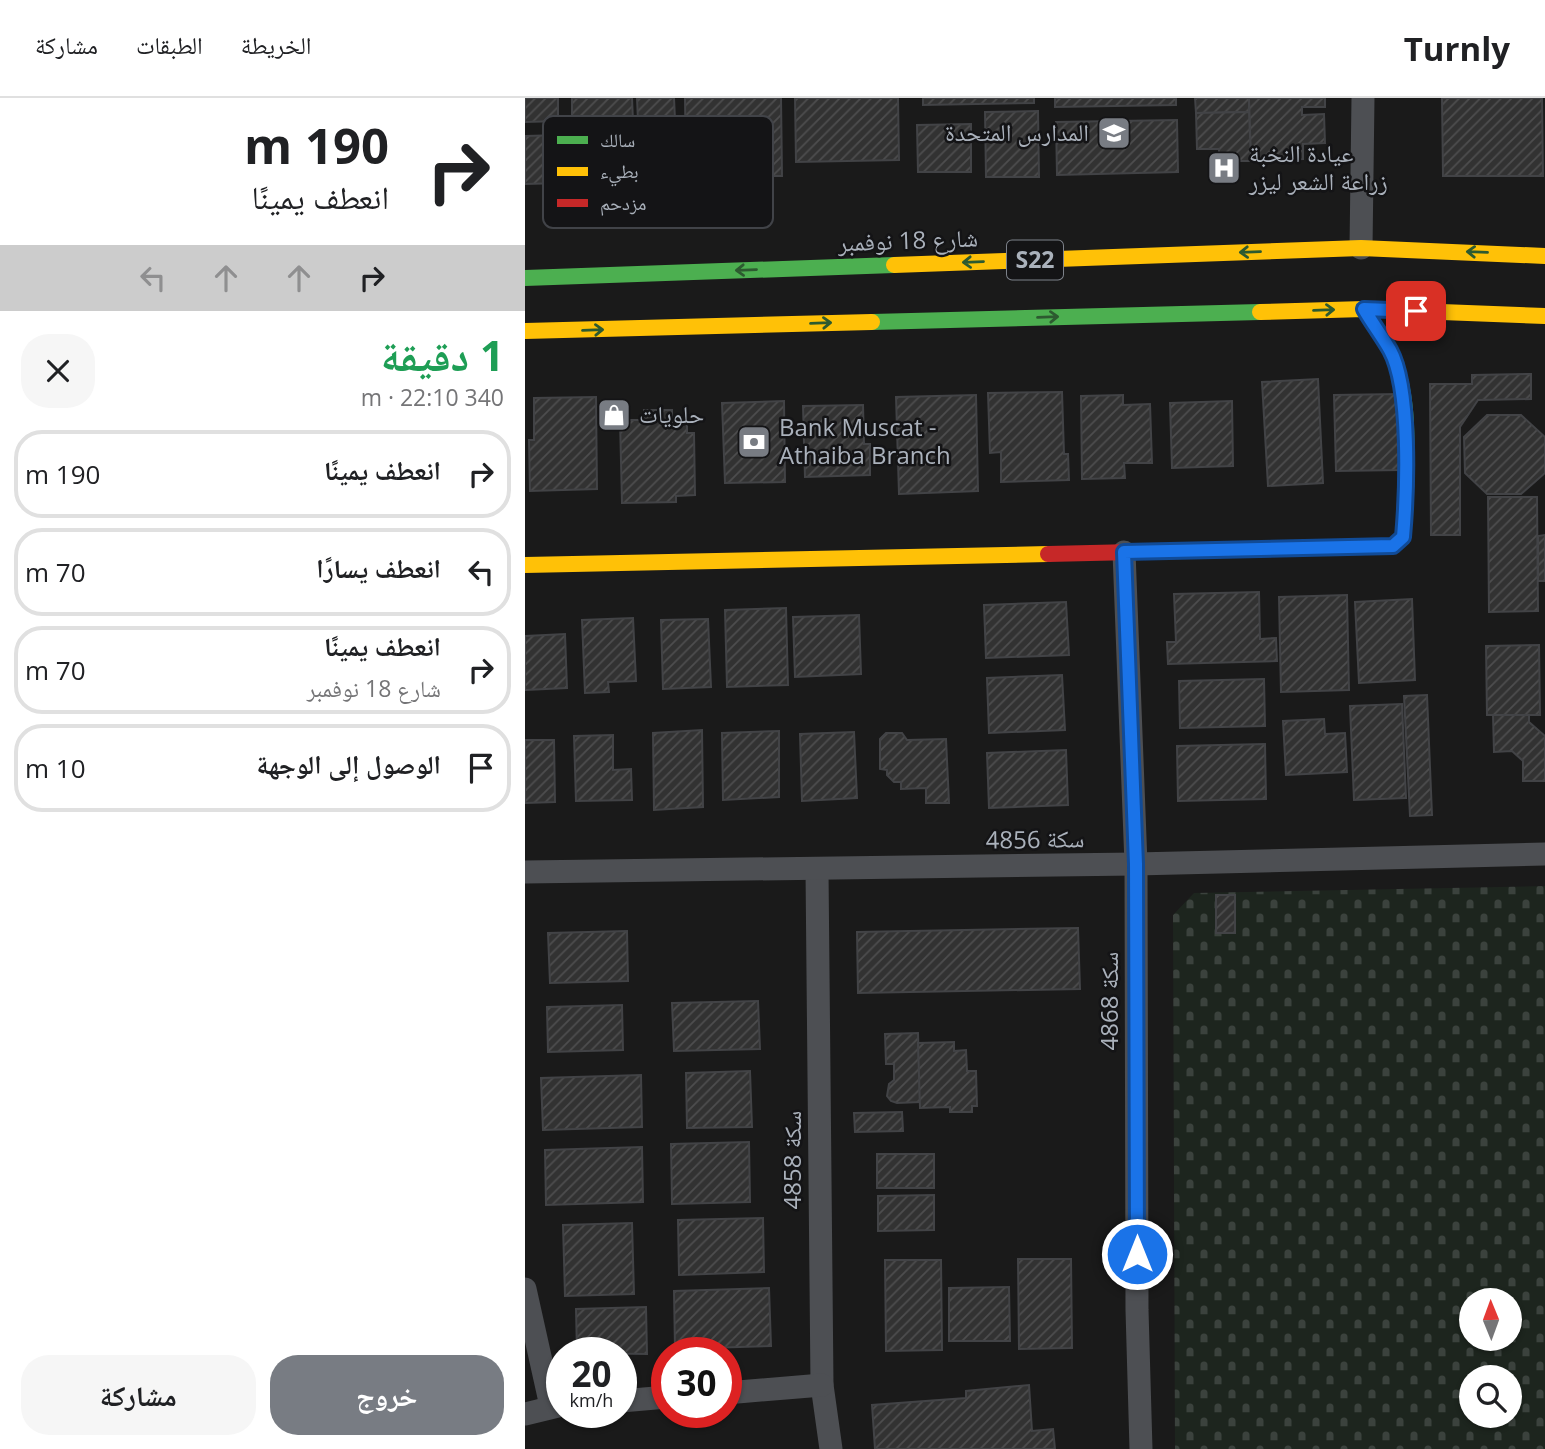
<!DOCTYPE html>
<html lang="ar">
<meta charset="utf-8">
<style>
:root{--surface:#fff;--page:#f6f6f6;--text:#202124;--muted:#757577;--line:#e0e0e0;--accent:#787c83}
body{margin:0;font-family:"Open Sans","Noto Naskh Arabic",sans-serif;background:var(--page);color:var(--text);direction:rtl;height:100vh;display:flex;flex-direction:column;font-size:26px;white-space:nowrap}
*{box-sizing:border-box;margin:0}
p{font-size:23px;color:var(--muted)}
.icon{flex:none;width:38px;height:38px;fill:none;stroke:currentColor;stroke-width:2;stroke-linecap:round;stroke-linejoin:round}
.map{position:relative;flex:1;overflow:hidden;direction:ltr}
.panel{display:flex;flex-direction:column;background:var(--surface);width:525px}
.panel>*{flex:none}
.hud{background:#fff;color:var(--text);overflow:hidden}
.needle{width:46px;rotate:359deg}
.buttons{position:absolute;left:934px;top:1190px;display:grid;gap:14px}
.buttons a{display:grid;place-items:center;width:63px;height:63px;border-radius:50%;background:var(--surface);box-shadow:0 2px 5px #0004;font-size:35px}
.speed{position:absolute;left:21px;top:1239px;display:flex;gap:14px;font-size:35px;font-weight:700;text-align:center}
.speed>*{display:grid;place-content:center;width:91px;height:91px;border-radius:50%;background:var(--surface);box-shadow:0 2px 5px #0004;line-height:1}
.speed small{font-size:18px;font-weight:400}
.speed .limit{border:10px solid #d22;background:#fff;color:#111}
.pin{position:absolute;display:grid;place-items:center;width:60px;height:60px;color:#fff;margin:-30px;border-radius:14px;box-shadow:0 4px 10px #0006}
.me{position:absolute;width:77px;margin:-38px;rotate:0deg;stroke-linejoin:round;filter:drop-shadow(0 0 5px #0008)}
.turn{display:flex;align-items:center;gap:24px;height:147px;padding:0 21px;font-size:32px}
.turn .icon{width:91px;height:91px;stroke-width:2.5}
.turn b{display:block;font-size:49px;line-height:60px}
.lanes{display:flex;align-items:center;height:66px;padding:0 21px;background:#0003;justify-content:center;gap:35px;direction:ltr}
.lanes .off{opacity:.35}
.round{display:grid;place-items:center;flex:none;width:74px;height:74px;border-radius:28px;background:var(--page)}
.summary{display:flex;align-items:center;justify-content:space-between;height:119px;padding:0 21px}
h1{font-size:42px;font-weight:700;line-height:52px;color:#1e9e55}
.cta{display:flex;gap:14px;margin-top:auto;padding:14px 21px}
.cta a{flex:1;height:80px;border-radius:28px;background:var(--accent);color:#fff;font-size:28px;font-weight:700;line-height:80px;text-align:center}
.cta a+a{background:var(--page);color:var(--text)}
ul{padding:0;list-style:none}
li{display:flex;align-items:center;gap:21px;height:88px;margin:0 14px 10px;padding:0 7px;border:4px solid var(--line);border-radius:28px}
li div{flex:1}
li b{display:block;font-size:26px}
li em{font-style:normal}
header{display:flex;align-items:center;gap:42px;box-sizing:border-box;height:98px;padding:0 35px;background:var(--surface);border-bottom:2px solid var(--line)}
header strong{font-size:33px}
nav{display:flex;gap:38px;margin-inline-start:auto;font-size:24px}
main{display:flex;flex:1;min-height:0}
.map>svg:first-child{display:block}
.cemetery{fill:url(#cemetery-stones);fill-rule:evenodd}
.building{fill:url(#building-hatch);stroke:#424346;stroke-width:2}
.lines{fill:none;stroke-linecap:round;stroke-linejoin:round}
.street{stroke:#4d4f53;stroke-width:23}
.fast{stroke:#4caf50;stroke-width:16}
.slow{stroke:#ffc107;stroke-width:16}
.jam{stroke:#c62828;stroke-width:16}
.oneway{stroke:#2d5a30}
.route-casing{stroke:#114b97;stroke-width:18}
.route{stroke:#1a73e8;stroke-width:12}
.labels{text-anchor:middle;stroke-width:5;stroke-linejoin:round;paint-order:stroke}
.shield{fill:#141416;stroke:#7d828a;stroke-width:2}
.shield-label{font-size:23px;font-weight:bold;fill:#aab1bb}
.poi-label{font-size:24px;fill:#aab1bb;stroke:#141416;text-anchor:start}
.street-label{font-size:24px;fill:#aab1bb;stroke:#141416}
.key{fill:#141416;stroke:#414348;stroke-width:2}
.key-label{font-size:19px;fill:#aab1bb}
</style>
<header>
<strong>Turnly</strong>
<nav><a>الخريطة</a><a>الطبقات</a><a>مشاركة</a></nav>
</header>
<main>
<div class="map">
<svg width="1020" height="1351" viewBox="0 0 1020 1351">
<defs>
<pattern id="cemetery-stones" width="16" height="16" patternUnits="userSpaceOnUse" patternTransform="scale(1.75)"><rect width="16" height="16" fill="#1d251e"/><path d="M2 7V4a2 2 0 0 1 4 0v3zM10 15v-3a2 2 0 0 1 4 0v3z" fill="#3b423d"/></pattern>
<pattern id="building-hatch" width="6" height="6" patternUnits="userSpaceOnUse" patternTransform="scale(1.75)"><rect width="6" height="6" fill="#323232"/><path d="M-1 1l2-2M0 6l6-6M5 7l2-2" fill="none" stroke="#4d4d4e"/></pattern>
</defs>
<rect width="100%" height="100%" fill="#1a1a1a"/>
<!-- cemetery -->
<path class="cemetery" d="M1020,788V1351H650L648,817L669,795ZM947,1202H985V1241H947ZM947,1279H985V1318H947Z"/>
<!-- building -->
<g class="building">
<path d="M0,0H33V23L0,24Z"/>
<path d="M47,0H107L108,23L47,25Z"/>
<path d="M112,0H149L150,21L113,23Z"/>
<path d="M160,0H256L257,78H161Z"/>
<path d="M270,0H373L374,62L271,64Z"/>
<path d="M398,0H509V5L398,7Z"/>
<path d="M530,0H651V7L530,9Z"/>
<path d="M670,0H724V14L671,15Z"/>
<path d="M724,0H800V9H777V17L799,16L800,45L778,46V61L726,63Z"/>
<path d="M917,0H1017L1018,78H918Z"/>
<path d="M513,13L514,79H461L460,14Z"/>
<path d="M724,14L726,63H694V51H672L671,15Z"/>
<path d="M652,22L653,74L532,77L531,24Z"/>
<path d="M446,26V74H393L392,27Z"/>
<path d="M35,37L36,85L0,86V38Z"/>
<path d="M1006,276V301L953,302L935,329V437H906L905,286H947V277Z"/>
<path d="M793,281L798,385L743,388L737,284Z"/>
<path d="M537,294L539,356H543L544,382L476,384V354L465,355L463,295Z"/>
<path d="M874,296L876,372L811,373L809,297Z"/>
<path d="M451,297L453,393L374,396L371,299Z"/>
<path d="M598,297V307L625,306L627,365H599L600,380L557,381L556,298Z"/>
<path d="M71,299L72,391L5,393L4,342H9V300Z"/>
<path d="M259,303L260,384L200,385L197,305Z"/>
<path d="M707,303L708,368L647,370L645,305Z"/>
<path d="M338,307L339,346H345V377L280,379L278,308Z"/>
<path d="M119,312H147V324H162V335H169L170,397L151,398V404L97,405L95,322H119Z"/>
<path d="M962,317H996L1020,339V375L996,396H962L940,375L939,339Z"/>
<path d="M963,399H1012L1013,513L964,514Z"/>
<path d="M1020,437V483H1013V438Z"/>
<path d="M734,494L735,541L751,540L752,563L643,566L642,544H651L649,496Z"/>
<path d="M822,497L824,592L756,594L754,499Z"/>
<path d="M887,501L890,582L834,585L830,504Z"/>
<path d="M541,504L544,557L461,560L459,507Z"/>
<path d="M261,510L263,587L202,589L200,512Z"/>
<path d="M334,517L336,576L270,579L268,519Z"/>
<path d="M108,520L111,583L83,584L84,594L60,595L57,522Z"/>
<path d="M183,521L186,589L138,591L136,522Z"/>
<path d="M40,536L42,590L0,592V538Z"/>
<path d="M1014,547L1015,617H962L961,548Z"/>
<path d="M537,577L540,632L464,635L462,580Z"/>
<path d="M739,581L740,628L655,630L654,583Z"/>
<path d="M902,597L907,717L885,718L879,598Z"/>
<path d="M877,606L881,700L829,702L825,608Z"/>
<path d="M968,617H1004V624L1020,638V683H998V663L987,653L969,654Z"/>
<path d="M799,621L800,636L820,635L822,674L761,677L758,623Z"/>
<path d="M177,632L178,709L129,712L128,635Z"/>
<path d="M254,633V699L198,702L197,635Z"/>
<path d="M329,634L332,700L277,703L275,636Z"/>
<path d="M361,635H377L382,642L421,641L424,705H401V690L376,691V684H369L362,677V672L355,671V641Z"/>
<path d="M88,637V672L106,671L107,702L51,703L49,638Z"/>
<path d="M0,642H29L30,704L0,705Z"/>
<path d="M740,646L741,701L653,703L652,648Z"/>
<path d="M541,652L543,707L464,710L462,655Z"/>
<rect x="691" y="797" width="19" height="38"/>
<path d="M553,830L555,891L333,895L332,834Z"/>
<path d="M102,833L103,883L25,885L23,835Z"/>
<path d="M233,903L235,951L149,953L147,905Z"/>
<path d="M97,907L98,952L23,954L22,909Z"/>
<path d="M393,935L395,1004L372,1005L366,1003L362,998L364,986L369,982V966H361L360,936Z"/>
<path d="M429,944V953L441,952L442,973H451L452,1008H447V1014H425V1009L395,1010L393,945Z"/>
<path d="M225,973L227,1029L162,1030L161,975Z"/>
<path d="M116,977L117,1029L18,1032L16,980Z"/>
<path d="M377,1014L378,1033L330,1034L329,1015Z"/>
<path d="M224,1044L225,1104L147,1106L146,1046Z"/>
<path d="M117,1049L118,1104L21,1107L20,1052Z"/>
<rect x="352" y="1056" width="57" height="34"/>
<path d="M409,1097V1132L353,1133V1098Z"/>
<path d="M238,1120L239,1174L154,1177L153,1122Z"/>
<path d="M107,1125L109,1196L40,1198L38,1127Z"/>
<path d="M493,1161H546L547,1250L494,1251Z"/>
<path d="M360,1162H416L417,1252L361,1253Z"/>
<path d="M484,1189L485,1243H424V1190Z"/>
<path d="M244,1190L246,1248L150,1251L149,1193Z"/>
<path d="M121,1209L122,1256L52,1255L51,1211Z"/>
<path d="M504,1287L507,1333L528,1331L530,1351H350L347,1307L441,1300V1293Z"/>
</g>
<g class="lines">
<!-- street -->
<g class="street">
<path d="M836,150L838,0"/>
<path d="M599,454L611,766L612,1212L616,1351"/>
<path d="M292,772L297,1287L306,1351"/>
<path d="M0,774L611,766L1020,756"/>
<path d="M0,1191L26,1308"/>
<path d="M201,1295L297,1287"/>
<path d="M96,1303L142,1299"/>
<path d="M0,1316L37,1307"/>
</g>
<!-- fast -->
<g class="fast">
<path d="M0,180L369,167"/>
<path d="M839,211C847,225 858,238 865,252C884,292 882,343 881,386"/>
<path d="M347,224L735,214"/>
</g>
<!-- slow -->
<g class="slow">
<path d="M369,167L836,150L1020,158"/>
<path d="M735,214L839,211L1020,218"/>
<path d="M0,233L347,224"/>
<path d="M0,467L523,456"/>
</g>
<!-- jam -->
<path class="jam" d="M523,456L868,448L878,439L881,386"/>
</g>
<!-- one-way arrows -->
<defs><path id="oneway-shaft" d="M-6 0H5M1.5-3L5.5 0L1.5 3" fill="none" stroke-width="1.6" stroke-linecap="round" stroke-linejoin="round" transform="scale(1.75)"/></defs>
<g class="oneway">
<use href="#oneway-shaft" transform="translate(725 154) rotate(178)"/>
<use href="#oneway-shaft" transform="translate(952 154) rotate(-178)"/>
<use href="#oneway-shaft" transform="translate(448 164) rotate(178)"/>
<use href="#oneway-shaft" transform="translate(221 172) rotate(178)"/>
<use href="#oneway-shaft" transform="translate(799 212) rotate(-2)"/>
<use href="#oneway-shaft" transform="translate(523 219) rotate(-2)"/>
<use href="#oneway-shaft" transform="translate(296 225) rotate(-2)"/>
<use href="#oneway-shaft" transform="translate(68 232) rotate(-2)"/>
</g>
<g class="lines">
<defs>
<path id="route" d="M612,1156L611,766L599,454L868,448L878,439C882,394 886,290 865,252C857,238 847,225 839,211L891,213"/>
</defs>
<!-- route casing -->
<use href="#route" class="route-casing"/>
<!-- route -->
<use href="#route" class="route"/>
</g>
<!-- icons -->
<defs>
<symbol id="school-square" viewBox="-11 -11 22 22"><rect x="-9" y="-9" width="18" height="18" rx="4" fill="#787c83" stroke="#141416"/><path d="M0-5L7-2L0 1L-7-2ZM-4 1L0 2.5L4 1V4Q0 6-4 4Z" fill="#fff"/></symbol>
<symbol id="hospital-square" viewBox="-11 -11 22 22"><rect x="-9" y="-9" width="18" height="18" rx="4" fill="#787c83" stroke="#141416"/><path d="M-5-5h3v3.5h4V-5h3V5h-3V1.5h-4V5h-3Z" fill="#fff"/></symbol>
<symbol id="shop-square" viewBox="-11 -11 22 22"><rect x="-9" y="-9" width="18" height="18" rx="4" fill="#787c83" stroke="#141416"/><path d="M-5-2.5h2.3a2.7 3.5 0 0 1 5.4 0H5L5.5 6h-11ZM-1.5-2.5h3a1.5 2.3 0 0 0-3 0Z" fill="#fff"/></symbol>
<symbol id="bank-square" viewBox="-11 -11 22 22"><rect x="-9" y="-9" width="18" height="18" rx="4" fill="#787c83" stroke="#141416"/><path d="M-6-4H6V4H-6ZM0-2.3a2.3 2.3 0 1 0 0 4.6a2.3 2.3 0 1 0 0-4.6Z" fill="#fff"/></symbol>
</defs>
<g fill-rule="evenodd">
<use href="#school-square" x="570" y="16" width="38" height="38"/>
<use href="#hospital-square" x="680" y="51" width="38" height="38"/>
<use href="#shop-square" x="70" y="298" width="38" height="38"/>
<use href="#bank-square" x="210" y="325" width="38" height="38"/>
</g>
<g class="labels">
<!-- shield labels -->
<rect class="shield" x="482" y="142.5" width="56" height="39" rx="5"/>
<g class="shield-label">
<text x="510" y="170">S22</text>
</g>
<!-- poi labels -->
<g class="poi-label">
<text x="564" y="43" text-anchor="end">المدارس المتحدة</text>
<text x="724" y="64">عيادة النخبة<tspan x="724" dy="28">زراعة الشعر ليزر</tspan></text>
<text x="114" y="325">حلويات</text>
<text x="254" y="338">Bank Muscat -<tspan x="254" dy="28">Athaiba Branch</tspan></text>
</g>
<!-- street labels -->
<g class="street-label">
<text transform="translate(383 143) rotate(-2)" y="8">شارع 18 نوفمبر</text>
<text transform="translate(510 742) rotate(-1)" y="8">سكة 4856</text>
<text transform="translate(585 903) rotate(-90)" y="8">سكة 4868</text>
<text transform="translate(268 1062) rotate(-90)" y="8">سكة 4858</text>
</g>
</g>
<!-- legend -->
<rect x="18" y="18" width="230" height="112" rx="10" class="key"/>
<rect x="32" y="38" width="31" height="8" fill="#4caf50"/>
<rect x="32" y="69" width="31" height="9" fill="#ffc107"/>
<rect x="32" y="101" width="31" height="8" fill="#c62828"/>
<g class="key-label">
<text x="75" y="49">سالك</text>
<text x="75" y="80">بطيء</text>
<text x="75" y="112">مزدحم</text>
</g>
</svg>
<div class="buttons">
<a><svg class="needle" viewBox="-14 -14 28 28"><path d="M0-13l5 13h-10z" fill="#e53935"/><path d="M0 13l5-13h-10z" fill="#757577"/></svg></a>
<a><svg class="icon" aria-label="search" viewBox="0 0 24 24"><circle cx="10" cy="10" r="6"/><path d="M15 15l6 6"/></svg></a>
</div>
<div class="speed"><div>20<small>km/h</small></div><div class="limit">30</div></div>
<div class="pin" style="left:891px;top:213px;background:#d93025"><svg class="icon" aria-label="arrive" viewBox="0 0 24 24"><path d="M6 21V4h12l-3 4 3 4H6"/></svg></div>
<svg class="me" style="left:612px;top:1156px" viewBox="-20 -20 40 40"><circle r="17" fill="#1a73e8" stroke="#fff" stroke-width="3"/><path d="M0-11L8 9 0 5-8 9z" fill="#fff"/></svg>
</div>
<section class="panel">
<div class="hud">
<div class="turn"><svg class="icon" aria-label="right" viewBox="0 0 24 24"><path d="M7 20v-9h11M14 6l5 5-5 5"/></svg><div><b>190 m</b>انعطف يمينًا</div></div>
<div class="lanes"><svg class="icon off" aria-label="left" viewBox="0 0 24 24"><path d="M17 20v-9H6M10 6l-5 5 5 5"/></svg><svg class="icon off" aria-label="ahead" viewBox="0 0 24 24"><path d="M12 20V5M6 11l6-6 6 6"/></svg><svg class="icon off" aria-label="ahead" viewBox="0 0 24 24"><path d="M12 20V5M6 11l6-6 6 6"/></svg><svg class="icon" aria-label="right" viewBox="0 0 24 24"><path d="M7 20v-9h11M14 6l5 5-5 5"/></svg></div>
</div>
<div class="summary"><div><h1>1 دقيقة</h1><p>340 m · 22:10</p></div><a class="round"><svg class="icon" aria-label="close" viewBox="0 0 24 24"><path d="M6 6l12 12M18 6L6 18"/></svg></a></div>
<ul>
<li><svg class="icon" aria-label="right" viewBox="0 0 24 24"><path d="M7 20v-9h11M14 6l5 5-5 5"/></svg><div><b>انعطف يمينًا</b></div><em>190 m</em></li>
<li><svg class="icon" aria-label="left" viewBox="0 0 24 24"><path d="M17 20v-9H6M10 6l-5 5 5 5"/></svg><div><b>انعطف يسارًا</b></div><em>70 m</em></li>
<li><svg class="icon" aria-label="right" viewBox="0 0 24 24"><path d="M7 20v-9h11M14 6l5 5-5 5"/></svg><div><b>انعطف يمينًا</b><p>شارع 18 نوفمبر</p></div><em>70 m</em></li>
<li><svg class="icon" aria-label="arrive" viewBox="0 0 24 24"><path d="M6 21V4h12l-3 4 3 4H6"/></svg><div><b>الوصول إلى الوجهة</b></div><em>10 m</em></li>
</ul>
<div class="cta"><a>خروج</a><a>مشاركة</a></div>
</section>
</main>
